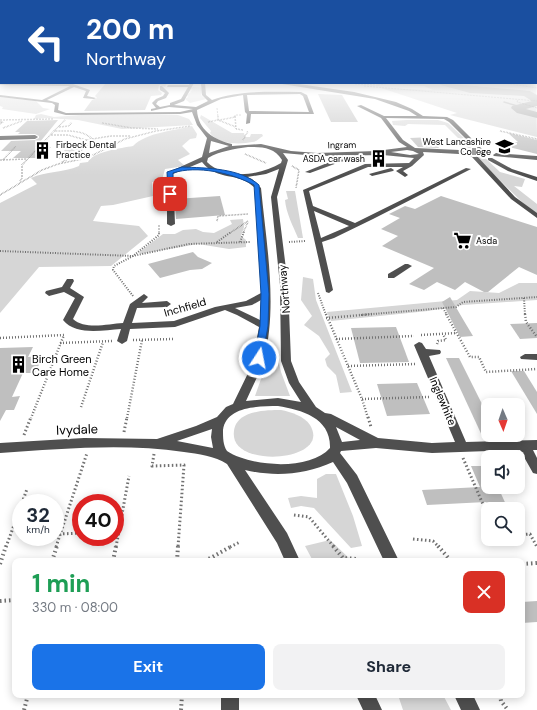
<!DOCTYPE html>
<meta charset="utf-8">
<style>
:root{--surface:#fff;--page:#f2f2f3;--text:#1f2937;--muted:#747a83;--accent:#1a73e8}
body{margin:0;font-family:"DM Sans",sans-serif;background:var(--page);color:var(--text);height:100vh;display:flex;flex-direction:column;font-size:15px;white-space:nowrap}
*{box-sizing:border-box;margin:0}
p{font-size:13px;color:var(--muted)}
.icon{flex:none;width:22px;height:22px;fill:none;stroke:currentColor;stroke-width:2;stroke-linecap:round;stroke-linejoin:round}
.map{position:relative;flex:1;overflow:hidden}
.side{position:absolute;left:12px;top:558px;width:513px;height:140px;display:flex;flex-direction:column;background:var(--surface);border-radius:8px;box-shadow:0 2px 10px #0003}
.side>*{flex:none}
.top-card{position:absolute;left:0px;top:0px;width:537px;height:84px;box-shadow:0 2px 10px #0003;background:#1a4fa0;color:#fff;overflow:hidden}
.needle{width:26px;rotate:178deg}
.tools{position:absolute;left:481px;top:398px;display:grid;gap:8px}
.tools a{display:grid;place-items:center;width:44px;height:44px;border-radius:8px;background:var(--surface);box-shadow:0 2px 10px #0003;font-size:20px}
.speed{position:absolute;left:12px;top:494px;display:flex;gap:8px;font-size:20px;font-weight:700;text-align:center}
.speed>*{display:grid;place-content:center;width:52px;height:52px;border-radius:50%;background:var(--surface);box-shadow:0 2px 10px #0003;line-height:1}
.speed small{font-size:10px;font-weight:400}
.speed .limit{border:6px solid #d22;background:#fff;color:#111}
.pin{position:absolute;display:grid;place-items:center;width:34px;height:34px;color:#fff;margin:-17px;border-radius:8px;box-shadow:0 2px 6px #0006}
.me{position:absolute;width:44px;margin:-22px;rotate:11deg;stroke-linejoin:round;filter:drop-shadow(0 0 3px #0008)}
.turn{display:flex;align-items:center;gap:14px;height:84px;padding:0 20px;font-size:18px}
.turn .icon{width:52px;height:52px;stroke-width:2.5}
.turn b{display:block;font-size:28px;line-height:34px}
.round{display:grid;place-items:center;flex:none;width:42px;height:42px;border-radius:8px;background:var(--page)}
.head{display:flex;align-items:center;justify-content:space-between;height:68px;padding:0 20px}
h1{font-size:24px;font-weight:700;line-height:30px;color:#1e9e55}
.primary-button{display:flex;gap:8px;margin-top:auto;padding:8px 20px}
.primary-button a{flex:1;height:46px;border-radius:8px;background:var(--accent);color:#fff;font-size:16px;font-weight:700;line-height:46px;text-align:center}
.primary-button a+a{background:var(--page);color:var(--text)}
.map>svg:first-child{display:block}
.green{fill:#d6d6d6}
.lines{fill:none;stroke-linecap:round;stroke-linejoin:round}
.stream{stroke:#9d9d9d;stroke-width:1.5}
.river{fill:#9d9d9d;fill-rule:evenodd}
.building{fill:#bfbfbf}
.path-far5{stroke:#717171;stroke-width:1;stroke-dasharray:0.5 1;stroke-linecap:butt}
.path-far4{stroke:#717171;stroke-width:1.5;stroke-dasharray:0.5 1;stroke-linecap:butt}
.path-far3{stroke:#717171;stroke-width:2;stroke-dasharray:1 1.5;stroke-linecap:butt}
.path-far2{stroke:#717171;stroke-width:2.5;stroke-dasharray:1 2;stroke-linecap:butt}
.path-far1{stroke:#717171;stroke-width:3;stroke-dasharray:1.5 2.5;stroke-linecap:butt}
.path{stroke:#717171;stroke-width:4;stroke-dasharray:1.5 3;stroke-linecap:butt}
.minor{fill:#4f4f4f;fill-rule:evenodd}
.route{fill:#1a73e8;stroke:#114b97}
.labels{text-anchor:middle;stroke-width:4;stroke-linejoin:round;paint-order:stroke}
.far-poi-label{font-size:9px;fill:#000;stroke:#fff;text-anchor:end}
.far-street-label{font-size:9px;fill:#000;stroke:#fff}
.street-label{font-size:11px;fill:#000;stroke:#fff}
.poi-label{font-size:11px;fill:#000;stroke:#fff;text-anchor:start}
.near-street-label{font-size:13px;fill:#000;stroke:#fff}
</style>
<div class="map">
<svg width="537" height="710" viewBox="0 0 537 710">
<rect width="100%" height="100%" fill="#fff"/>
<!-- green -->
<g class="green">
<path d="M536,75L537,137L450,115L457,113L381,88L433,90L424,86L352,83H536Z"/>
<path d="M193,87L204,88L201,95L206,99L190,103L185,99L188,97L187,95L191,92L190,91L193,90L190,89Z"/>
<path d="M0,97L36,101L43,108L50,109L36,114L2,109L3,107L0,106Z"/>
<path d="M41,114L54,117L81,115H178L189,119L193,125L122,129L78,120L46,118L34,119L36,115Z"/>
<path d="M201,115L232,133H244L245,137H250L251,134H262L263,136C259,138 257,142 252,142C239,145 218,144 210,133L211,131L200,118Z"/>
<path d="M406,120H438L448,123L500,172L525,179L522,187L514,186L537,204V214L524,204L475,156L466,151L470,150L445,125L408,124L405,126L393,125L392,121Z"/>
<path d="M192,126L197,134L196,138L190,139L182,146L190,154L178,160L185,166L165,169L162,180L152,182L153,196L113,205L101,206L93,221L139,226L148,236L111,266L39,267L0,313V203L37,184L31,178C46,171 63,173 79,166L80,163L88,162C92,152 122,148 133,146C147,132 174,131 192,126Z"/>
<path d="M84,142V147C78,153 68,161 59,159V157L64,153C65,142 74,143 84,142Z"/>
<path d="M286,191H295L303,238H298C293,226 286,213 285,200L288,199Z"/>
<path d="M243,219L244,227L241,236L246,240V247L229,249L198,244L141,254L139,252L163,234H175L183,230L196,229L203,232L214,233L232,224L230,220Z"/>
<path d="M303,277L313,279L316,300L352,392L340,393L336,375L327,366L325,359L330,354L319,336L304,325L312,316L301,300Z"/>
<path d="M519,283H537V300L463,305L428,311L331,321L327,312L457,300L470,291L499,293Z"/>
<path d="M268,359H278L281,372L290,396H255Z"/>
<path d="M281,410C291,412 304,416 310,425C332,461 238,468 234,437C231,411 263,410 281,410Z"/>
<path d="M326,474H336L353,516L362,546L351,548L314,508L301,506L291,508L288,498L301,496L317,498V479Z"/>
<path d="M330,540L350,559L354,561H313L305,546Z"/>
<path d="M398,695H443L451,710H403Z"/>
</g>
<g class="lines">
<!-- stream -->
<path class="stream" d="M504,102L521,107"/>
<!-- river -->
<path class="river" d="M439,83L530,91L537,95V106L526,109L537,112V118L517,113L511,108L512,106L532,101L524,96L470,93L441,85Z"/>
</g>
<!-- building -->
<g class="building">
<path d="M106,83H167L165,87L159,85L158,90L162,93L161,95L151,96L145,110L84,111L92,100L97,98L95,96Z"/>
<path d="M318,94L342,95L358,122H331Z"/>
<path d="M58,120L35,148L51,147L41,158H13L21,151H1L11,141L35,140L39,138V136L35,134H18L20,132H15L27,121Z"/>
<path d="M508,133L537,140V154L501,145V142H518Z"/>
<path d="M432,137L439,148L418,147L410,138Z"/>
<path d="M220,196L225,215L176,219L175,199Z"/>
<path d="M441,196L537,227V275L519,267L488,292H484L465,282L455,290L437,282L424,290L409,284L434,268L382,246L398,236L381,229L400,218L389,214L405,206L415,209Z"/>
<path d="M193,252L198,257L212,263L202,269L190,270L160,278L148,264Z"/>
<path d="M450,297L464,321L473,336L460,337L442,302Z"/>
<path d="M537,323V338L520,339L510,324Z"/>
<path d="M396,327L409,362L360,363L351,328Z"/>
<path d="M33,347L28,357L43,356L35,373H23L12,397L20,396L14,410H6L0,421V348Z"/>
<path d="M446,358H459L488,416V440H484Z"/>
<path d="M511,371H524L537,392V414Z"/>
<path d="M417,383L430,414L387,416L377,384Z"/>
<path d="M471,466H488V487H498L508,509H489L486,502L427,505L422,490L480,487Z"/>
<path d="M537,601V622L522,623V602Z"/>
</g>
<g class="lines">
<!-- path-far5 -->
<g class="path-far5">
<path d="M504,83L537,88"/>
<path d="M355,84L379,85"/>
<path d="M378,85L391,83"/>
<path d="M364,86L537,101"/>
<path d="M518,100L517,102L537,108"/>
<path d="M217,108L218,117"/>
<path d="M235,117V115H241"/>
</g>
<!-- path-far4 -->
<g class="path-far4">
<path d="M235,116L236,129L243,130"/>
<path d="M0,120L53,119"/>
<path d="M65,120L54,131C68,131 87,129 95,143"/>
<path d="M218,120L236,127"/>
<path d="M220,120L235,117"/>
<path d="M0,122H3L0,124"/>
<path d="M208,122L218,120V116"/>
<path d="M102,123L132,128L158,129"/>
<path d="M59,127L69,126L72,122"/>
<path d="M3,128L22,121"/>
<path d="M500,131L537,139"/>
<path d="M51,135H68L86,140"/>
<path d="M243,140L248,131"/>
<path d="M245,154L266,163"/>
<path d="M0,160L27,159"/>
<path d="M3,160L16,146"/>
<path d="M62,162L78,154L87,145L86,140L111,136H131"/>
<path d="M292,166L299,170L296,188"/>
<path d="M20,181L22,178V165L54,131"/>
<path d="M0,195L42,170L58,164L87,158L125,139L156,131L191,126"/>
<path d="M217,221L218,216L248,214"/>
<path d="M159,225V233"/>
<path d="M230,233L248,221"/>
<path d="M243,233L248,222"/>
</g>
<!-- path-far3 -->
<g class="path-far3">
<path d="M217,242L231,232"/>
<path d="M240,242L244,232"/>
<path d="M289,242L306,241"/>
<path d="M0,251L133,256L189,244L250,242"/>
<path d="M318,293L326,315"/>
<path d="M133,296L113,270L114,266L133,256L159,235V232"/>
<path d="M524,298L525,315"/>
<path d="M443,308L447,315"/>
<path d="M361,315L456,307L463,302L537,297"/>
</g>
<!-- path-far2 -->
<g class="path-far2">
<path d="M326,314L362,399L368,418"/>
<path d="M446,314L470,357H479L486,372L537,369"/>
<path d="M525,314L526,322L537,337"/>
<path d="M326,318L373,314"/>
<path d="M421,335L457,333"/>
<path d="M0,338L64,335L31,418"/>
<path d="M336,339L414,336"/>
<path d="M133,340L174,339"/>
<path d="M60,343L112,341"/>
<path d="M437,344L438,341L446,340L443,334"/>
<path d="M348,366L416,364"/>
<path d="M362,399L429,397"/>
<path d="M81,407L103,342"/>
<path d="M127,418L142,340"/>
</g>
<!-- path-far1 -->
<g class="path-far1">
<path d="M368,417L371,427"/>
<path d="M124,432L127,417"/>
<path d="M24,435L31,417"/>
<path d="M154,454L152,466L184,465L178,547"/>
<path d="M463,458L488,516"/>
<path d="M22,503L27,489"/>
<path d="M294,515L309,517L334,547"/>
<path d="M59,534L81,533"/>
<path d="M518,535L530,534L537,547"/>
<path d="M413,539L433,541L439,547"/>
<path d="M6,547L21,506"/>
<path d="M56,547L87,453"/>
<path d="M116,547L129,476"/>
<path d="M230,547L240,542"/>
</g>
<!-- path -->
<g class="path">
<path d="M333,546L343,558L357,559"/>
<path d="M438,546L451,561"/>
<path d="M52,561L57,546"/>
<path d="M113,561L116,546"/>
<path d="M177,561L178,546"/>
<path d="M205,561L232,546"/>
<path d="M0,564L6,546"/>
<path d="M522,564L537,563"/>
<path d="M0,601L15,600"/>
<path d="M500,695L501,701L508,710"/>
<path d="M24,710L28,695"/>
<path d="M181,710L182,695"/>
</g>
<!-- minor -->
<g class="minor">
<path d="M0,83H70L90,90L87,96L96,98L94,99L83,98L86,91L74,87L47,100L59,103L58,110L66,113L180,112L193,109L169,107L151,111V109L156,108L152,103L156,99L163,96L165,93L160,90V86H162L169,93L166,98L158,101L156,104L160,107L170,105V103L181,99L188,87H167L168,85H189L190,83H194L184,101L174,105L196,107L208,101L202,95L201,83H205L206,95L212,100C240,90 271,92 301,92L307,95L314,114H251L250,123L246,124L247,114L245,112L243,95L221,99L197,110C198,130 214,140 232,144V146L261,144L291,151L317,153L376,151L407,147L399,142L381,118L357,106L361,105L384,116H417L409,111L375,99L276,83H292L354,92L396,102L412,109L423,116L447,117L453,120L487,154V156H483L449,122L444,119L386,118L403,140L415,148L459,150L476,155L515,197L537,213V218L511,199L472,157L459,154L423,152L424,155L412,166L403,171L408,175L405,177L396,171L403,167H368L309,191L313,206L355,223L466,168L471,169L373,219L334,238L322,242L333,290L329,293L326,292L303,190L365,164L409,163L414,158L383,155L317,156L283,153L288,160L277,197L288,285L291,361L299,382L316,407L325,413L331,414L378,438L432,443L455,442L414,345L419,342L422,343L426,349L440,350L441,352L440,354L429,356L466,442L537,440V450H533L537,458V474L533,473L520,450L432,453L376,448L341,451L340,453L357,475L399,561H384L347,483L333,462C305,475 274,477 245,470L287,533L300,561H285L277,543L227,464C215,456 198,454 184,452C123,443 61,449 0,453V443L84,438L157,439L196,426L217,417L226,407L233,404L252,365L259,327L237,315L225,310L175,327L130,329L127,341L122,344L117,341L121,329C103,330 76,336 63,320L75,298L64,292L49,296L45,293L46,291L62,287L67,279H73L74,281L70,288L84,297L73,319C85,330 108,324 123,323L130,304L144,294L148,297L142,303L167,301L171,304L167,307L137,308L132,323L174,321L215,307L246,301L261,293V291L255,188C238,171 218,182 202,162L173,174L175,224L171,226L167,224V173L202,157L207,138L197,125L192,112L180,114L66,115L54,112L55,105L52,103L0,97V95L42,100L70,86L0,85ZM300,94L303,96L309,112L249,111L247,95ZM211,141L229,146L209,153ZM248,147C262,147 274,147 282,160L281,163C260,176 225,180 207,162L208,158C220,151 234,149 248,147ZM407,150L413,151L419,154L410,155L391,152ZM279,169L271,197L280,285L281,361L289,383L301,402L278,398L246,401C252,387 260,373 264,359C278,306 266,241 261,188L252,179L247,177L266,174ZM314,211L349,226L321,238ZM261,300L260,320L235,308L252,305ZM278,406C302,410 331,418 330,448C310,471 251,467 227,451C223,445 223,438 223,430C226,406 259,406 278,406ZM336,427L360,440L342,442ZM212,429L211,437L213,448L177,441Z"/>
<path d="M0,136L35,135L38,137L35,139L0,140Z"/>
<path d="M496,153L537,156V160L494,156L493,155Z"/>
<path d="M347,157L350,159L349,160L340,162L310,173L305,172L337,159Z"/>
<path d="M488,158H492L512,169L537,177V181L508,171L488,160Z"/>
<path d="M391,168L394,170L393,171L372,176L369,174Z"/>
<path d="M405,264H408L412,266L394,278H388V274Z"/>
<path d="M525,354H537V360L521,359L520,357Z"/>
<rect x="221" y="695" width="18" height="15"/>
<path d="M356,695H375L382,710H363Z"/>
<path d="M454,695H473L480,710H461Z"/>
</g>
</g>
<!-- sky -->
<linearGradient id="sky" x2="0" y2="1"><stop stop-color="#8aabca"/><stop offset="0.43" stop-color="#fff"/><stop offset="1" stop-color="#fff" stop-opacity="0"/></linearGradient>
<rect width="537" height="175" fill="url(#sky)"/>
<!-- route -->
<path class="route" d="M182,167C207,168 240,168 259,185L269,294L268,326L262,360H256L254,358L260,326L261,294L254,185C232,173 197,165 173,173V194L168,195L167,172Z"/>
<!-- icons -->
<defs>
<symbol id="university-bare" viewBox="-9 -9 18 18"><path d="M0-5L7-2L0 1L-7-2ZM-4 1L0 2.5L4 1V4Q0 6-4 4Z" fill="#000" stroke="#fff" stroke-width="2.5" paint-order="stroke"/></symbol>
<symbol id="building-bare" viewBox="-9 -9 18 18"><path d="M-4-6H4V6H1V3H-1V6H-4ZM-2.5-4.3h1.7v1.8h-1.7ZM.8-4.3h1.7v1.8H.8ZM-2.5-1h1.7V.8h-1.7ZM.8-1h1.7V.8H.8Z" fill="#000" stroke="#fff" stroke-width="2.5" paint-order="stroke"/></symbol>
<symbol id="supermarket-bare" viewBox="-9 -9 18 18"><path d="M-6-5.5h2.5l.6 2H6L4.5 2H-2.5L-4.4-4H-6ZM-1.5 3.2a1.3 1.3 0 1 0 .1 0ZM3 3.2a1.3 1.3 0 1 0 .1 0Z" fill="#000" stroke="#fff" stroke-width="2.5" paint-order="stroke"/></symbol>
</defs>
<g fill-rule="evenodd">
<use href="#university-bare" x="492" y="134" width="25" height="25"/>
<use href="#building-bare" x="30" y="138" width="25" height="25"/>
<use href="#building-bare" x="366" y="146" width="25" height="25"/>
<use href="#supermarket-bare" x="450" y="228" width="25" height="25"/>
<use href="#building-bare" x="6" y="352" width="25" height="25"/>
</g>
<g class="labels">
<!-- far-poi labels -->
<g class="far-poi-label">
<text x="491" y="145">West Lancashire<tspan x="491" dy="10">College</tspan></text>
<text x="56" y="148" text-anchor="start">Firbeck Dental<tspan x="56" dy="10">Practice</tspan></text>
<text x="365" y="162">ASDA car wash</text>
<text x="476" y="244" text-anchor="start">Asda</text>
</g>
<!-- far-street labels -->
<g class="far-street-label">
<text transform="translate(342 145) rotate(-1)" y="3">Ingram</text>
</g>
<!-- street labels -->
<g class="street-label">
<text transform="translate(284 289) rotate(-95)" y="4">Northway</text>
<text transform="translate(185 307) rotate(-16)" y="4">Inchfield</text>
<text transform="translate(443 401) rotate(67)" y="4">Inglewhite</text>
</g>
<!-- poi labels -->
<g class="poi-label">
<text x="32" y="363">Birch Green<tspan x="32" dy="13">Care Home</tspan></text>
</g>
<!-- near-street labels -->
<g class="near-street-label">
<text transform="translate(77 429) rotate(-2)" y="5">Ivydale</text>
</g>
</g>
</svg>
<div class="tools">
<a><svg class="needle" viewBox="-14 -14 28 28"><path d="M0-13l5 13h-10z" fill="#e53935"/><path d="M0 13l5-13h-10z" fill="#747a83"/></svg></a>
<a><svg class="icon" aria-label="sound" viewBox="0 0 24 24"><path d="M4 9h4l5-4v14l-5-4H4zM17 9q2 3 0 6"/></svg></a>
<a><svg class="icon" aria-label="search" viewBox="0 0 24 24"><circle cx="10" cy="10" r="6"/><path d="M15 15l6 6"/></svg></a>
</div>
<div class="speed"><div>32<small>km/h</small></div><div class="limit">40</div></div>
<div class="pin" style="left:170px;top:194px;background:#d93025"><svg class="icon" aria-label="arrive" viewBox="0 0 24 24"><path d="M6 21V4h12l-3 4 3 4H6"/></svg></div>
<svg class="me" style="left:259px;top:358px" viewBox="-20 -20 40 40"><circle r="17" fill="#1a73e8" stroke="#fff" stroke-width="3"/><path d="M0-11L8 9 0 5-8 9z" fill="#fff"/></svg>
<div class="top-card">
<div class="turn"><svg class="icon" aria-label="left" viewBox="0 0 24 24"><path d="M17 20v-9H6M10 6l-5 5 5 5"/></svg><div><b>200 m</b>Northway</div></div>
</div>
<section class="side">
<div class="head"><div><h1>1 min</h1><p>330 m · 08:00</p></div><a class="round" style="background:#d93025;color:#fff"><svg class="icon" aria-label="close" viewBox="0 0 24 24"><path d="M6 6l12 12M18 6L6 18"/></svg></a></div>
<div class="primary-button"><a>Exit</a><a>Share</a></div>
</section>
</div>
